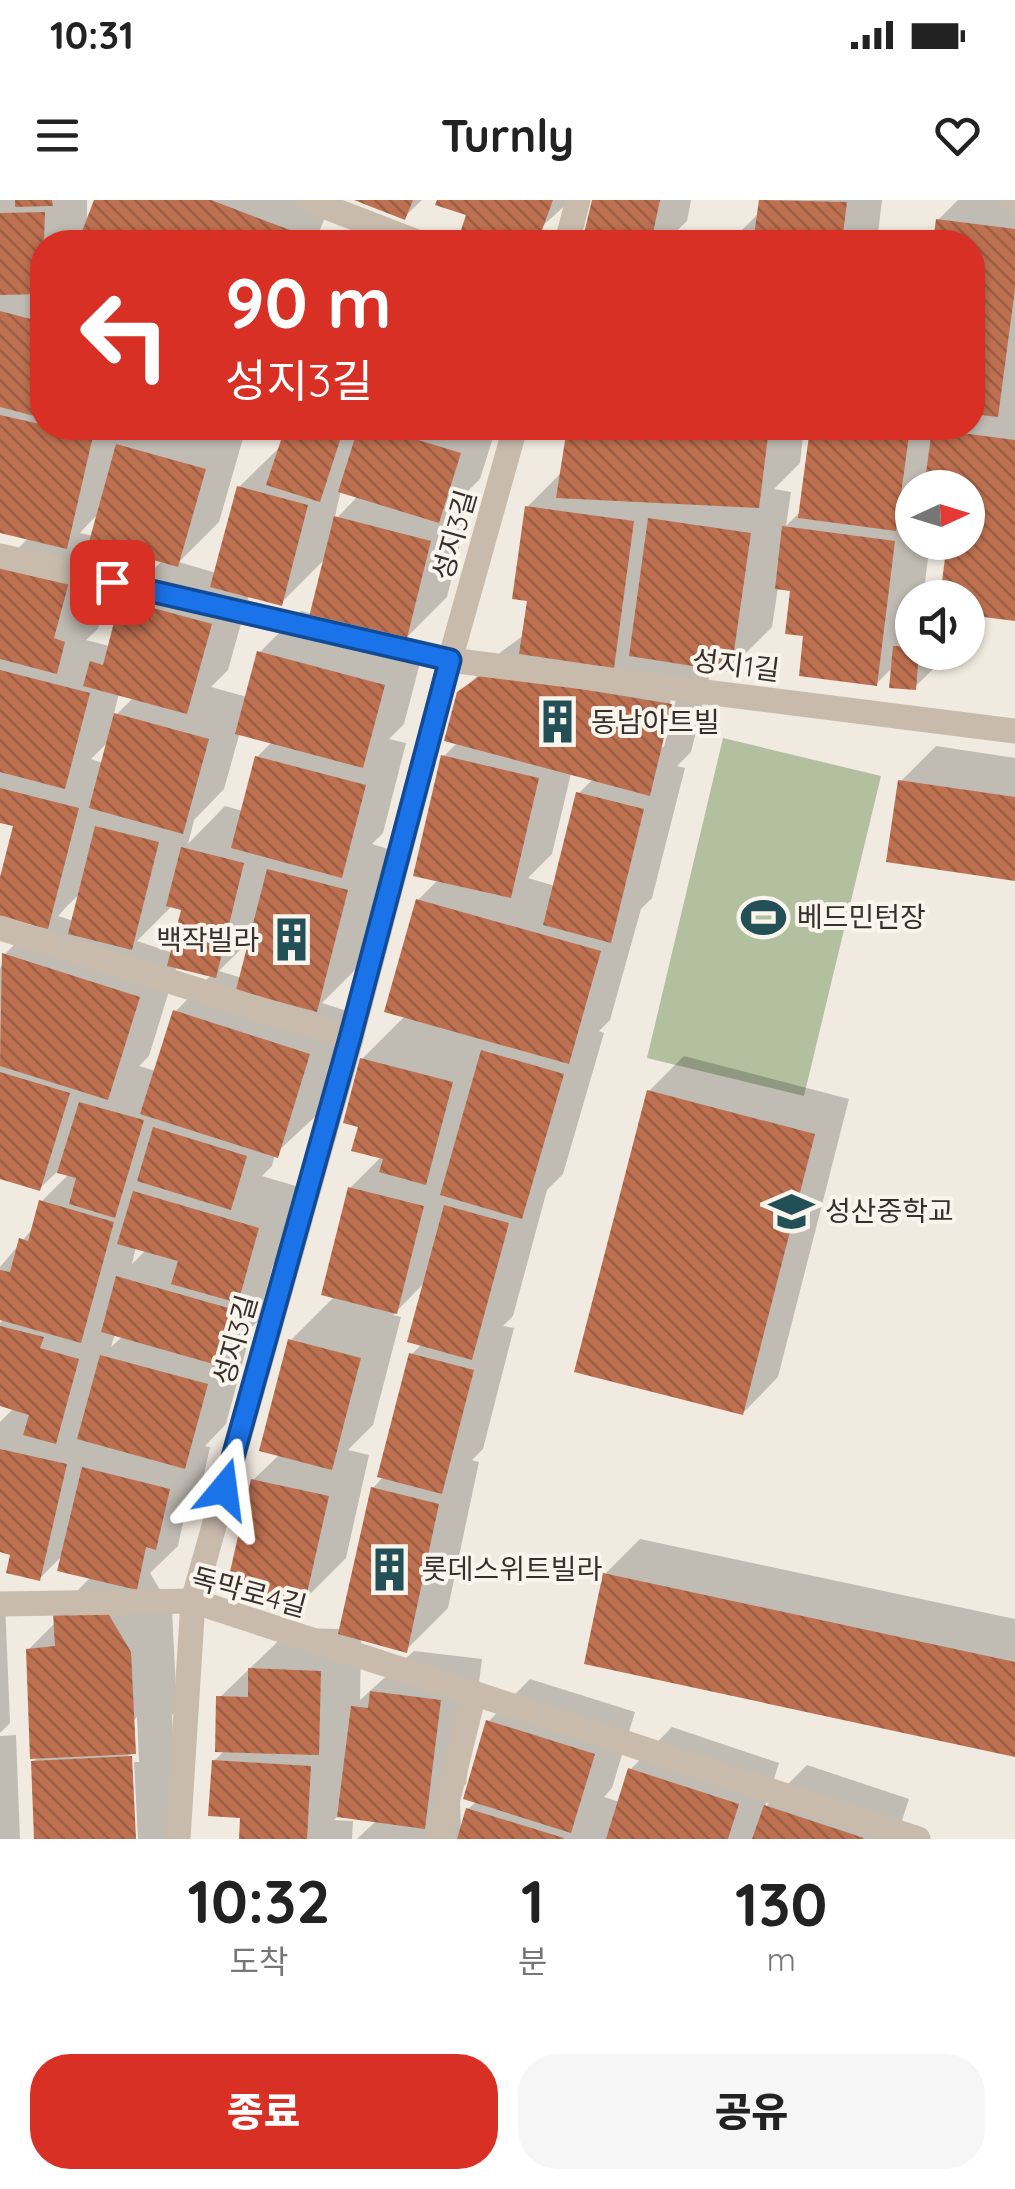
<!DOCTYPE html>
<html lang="ko">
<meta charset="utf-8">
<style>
:root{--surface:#fff;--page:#f6f6f6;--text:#222;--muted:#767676;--accent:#d93025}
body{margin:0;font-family:Quicksand,"Noto Sans KR",sans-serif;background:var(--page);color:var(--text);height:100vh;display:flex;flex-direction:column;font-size:38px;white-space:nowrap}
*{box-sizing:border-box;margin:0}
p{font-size:32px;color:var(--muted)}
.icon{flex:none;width:55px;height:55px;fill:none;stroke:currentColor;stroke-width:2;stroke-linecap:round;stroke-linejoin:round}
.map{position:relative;height:1639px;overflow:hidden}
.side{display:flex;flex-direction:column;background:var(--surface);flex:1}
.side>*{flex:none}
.guide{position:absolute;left:30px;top:30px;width:955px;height:210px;border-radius:40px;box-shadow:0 2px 8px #0004;background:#d93025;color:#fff;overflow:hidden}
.needle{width:65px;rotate:86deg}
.buttons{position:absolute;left:895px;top:270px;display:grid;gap:20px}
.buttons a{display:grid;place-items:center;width:90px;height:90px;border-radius:50%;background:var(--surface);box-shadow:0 2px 8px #0004;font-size:50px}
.pin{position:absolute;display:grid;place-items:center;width:85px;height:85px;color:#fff;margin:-42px;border-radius:20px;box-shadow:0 5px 15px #0006}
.me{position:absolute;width:110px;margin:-55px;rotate:16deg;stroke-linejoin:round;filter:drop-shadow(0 0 8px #0008)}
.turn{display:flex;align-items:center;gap:35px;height:210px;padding:0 30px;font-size:45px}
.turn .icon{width:130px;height:130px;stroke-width:2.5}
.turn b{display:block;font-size:70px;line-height:85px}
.eta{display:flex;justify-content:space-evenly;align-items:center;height:170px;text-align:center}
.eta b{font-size:60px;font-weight:800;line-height:70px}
.cta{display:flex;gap:20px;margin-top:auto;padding:20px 30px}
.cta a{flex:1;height:115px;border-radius:40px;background:var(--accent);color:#fff;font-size:40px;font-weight:800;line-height:115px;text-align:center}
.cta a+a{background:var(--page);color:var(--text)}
.status{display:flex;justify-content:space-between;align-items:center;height:70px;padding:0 50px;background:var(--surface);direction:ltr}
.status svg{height:28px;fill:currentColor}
header{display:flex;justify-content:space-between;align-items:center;height:130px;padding:0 30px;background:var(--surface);font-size:45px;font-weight:800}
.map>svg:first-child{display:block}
.green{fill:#b3c0a0}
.shadow{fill:#0003;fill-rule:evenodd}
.building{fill:url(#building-back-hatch)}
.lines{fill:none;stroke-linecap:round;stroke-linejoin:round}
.minor{stroke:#c9bbac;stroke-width:25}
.route-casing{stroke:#114b97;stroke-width:25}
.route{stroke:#1a73e8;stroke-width:18}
.labels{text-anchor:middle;stroke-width:8;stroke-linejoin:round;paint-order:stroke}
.street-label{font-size:28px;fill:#382f2a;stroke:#f9f4ec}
.poi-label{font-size:28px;fill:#382f2a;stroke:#f9f4ec;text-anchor:start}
</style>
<div class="status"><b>10:31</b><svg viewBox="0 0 49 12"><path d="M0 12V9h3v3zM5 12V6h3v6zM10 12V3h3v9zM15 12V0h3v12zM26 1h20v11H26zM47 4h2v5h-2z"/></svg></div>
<header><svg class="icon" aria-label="menu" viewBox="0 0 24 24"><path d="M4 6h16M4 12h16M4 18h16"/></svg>Turnly<svg class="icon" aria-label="heart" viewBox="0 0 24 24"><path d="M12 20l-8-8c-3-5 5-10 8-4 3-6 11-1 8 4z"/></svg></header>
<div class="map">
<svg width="1015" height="1639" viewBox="0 0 1015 1639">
<defs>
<pattern id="building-back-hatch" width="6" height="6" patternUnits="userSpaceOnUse" patternTransform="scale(2.5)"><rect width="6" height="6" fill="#be7151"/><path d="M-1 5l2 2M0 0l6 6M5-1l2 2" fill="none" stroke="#9b5d43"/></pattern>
</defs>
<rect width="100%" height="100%" fill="#f1eae0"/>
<!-- green -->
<path class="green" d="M723,538L881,576L804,896L647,858Z"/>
<!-- shadow -->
<g class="shadow">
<path d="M0,0H87V25L97,0H332L315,42H42V228H126L123,240L135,228H246L219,322L179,362L216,373L239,287L282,245L287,229L283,228H496L480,279L462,297L471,300L447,397L405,439L425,444L404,524L389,539L406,543L383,633L372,644L388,649L358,767L322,803L350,812L319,913L275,954L272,966L262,976L299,987L279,1059L273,1065L258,1121L239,1140L248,1142L226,1224L205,1246L210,1247L197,1306L184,1318L178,1346L150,1373L172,1410L177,1510L172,1515L178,1639H138L133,1542H128L133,1639H37L33,1562L39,1556L28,1450L56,1422L55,1413L91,1377L64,1354L40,1378L13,1353L0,1350V1222L14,1208L0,1204V1123L4,1119L0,1118V1067L34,1027L41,1002L69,974L58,971L40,988L0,977V769L5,754L36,723L0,714V688L16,625L0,620V368L29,337L0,331ZM341,290L358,296L334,321ZM100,313L93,336L80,333L91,321ZM108,345L163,360L123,400L109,446L86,440L98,429L105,400L95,397ZM326,358L312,414L301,411L259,453L247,497L211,487L228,470L249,395L281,403ZM119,493L134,497L113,518ZM240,532L273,541L257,557L243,611L225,606L188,644L194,620L224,589ZM109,541L103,563L91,559ZM81,693L74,721L58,716L68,705ZM173,705L184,708L173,753L137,741ZM252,738L242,778L219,771ZM177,765L212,774L175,812L156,871L139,866L149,856ZM136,1047L146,1050L132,1064ZM115,1134L123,1136L111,1147ZM137,1517L139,1562H134L132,1522Z"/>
<path d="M360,0H422L404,17Z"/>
<path d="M439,0H571L525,42H475L461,38L469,14Z"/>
<path d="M595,0H691L687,21L665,42H585Z"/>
<path d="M761,0H882L877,42H730L759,13Z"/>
<path d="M958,0H1015V419L968,413V288H912V342H930L923,398H912V452H950L915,487L894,466L876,484L806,434L793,389L778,387L772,427L730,469L712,466L691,552L677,566L685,568L652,698L641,709L610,820L599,831L604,833L563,974L547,990L513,1116L503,1126L514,1128L483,1249L472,1260L479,1262L448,1408L406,1450L361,1438L360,1500L414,1451L482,1459L466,1584L449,1601L460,1600L461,1632L468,1609L477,1601L489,1521L530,1479L635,1512L612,1588L604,1597L620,1602L631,1569L672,1527L779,1563L765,1607L807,1565L909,1599L896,1639H357L377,1620L339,1615L334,1620L353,1621L352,1639H241L243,1616L214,1561L225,1550L219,1498L292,1428L341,1429L373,1288L384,1276L411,1155L422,1144L426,1081L393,1115L401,1117L373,1225L348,1250L369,1255L346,1358L304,1400L253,1280L280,1254L290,1141L335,1096L350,988L382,956L361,925L362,859L406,815L418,700L439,679L443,557L458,542L459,494L502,451L524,435L529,399L527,307L562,272L569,228H804L800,263L774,289L791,292L786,326L802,310L813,228H972V42H936L938,20ZM673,491L678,492L664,547H659ZM571,573L593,579L579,593L555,686L528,678L552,654Z"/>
<path d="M936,546L1015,558V679L901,581Z"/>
<path d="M684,856L849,899L778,1177L743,1213L649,891Z"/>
<path d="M640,1339L1015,1419V1554L605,1374Z"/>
<path d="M0,1402H5L10,1523L0,1533Z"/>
<path d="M16,1535L20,1639H0V1536Z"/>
</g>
<!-- building -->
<g class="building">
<path d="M15,0H52L53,6L15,7Z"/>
<path d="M94,0H211L295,32L291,42H78Z"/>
<path d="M354,0H413L405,20Z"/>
<path d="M437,0H553L541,33L529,42H467L458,39L466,15L435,5Z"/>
<path d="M592,0H660L651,42H582Z"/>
<path d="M759,0L847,2L842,42H753Z"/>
<path d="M45,12L42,94L0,95V13Z"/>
<path d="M936,19L1015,29V89L998,217L972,214V42H933Z"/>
<path d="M0,111L42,122V218L0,207Z"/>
<path d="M0,215L93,236L67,349L0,333Z"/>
<path d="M190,228H223L219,239Z"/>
<path d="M285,228H344L320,302L266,285Z"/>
<path d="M358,228H378L461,253L439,323L338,292Z"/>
<path d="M567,228H769L759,308L556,298Z"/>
<path d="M810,228H910L896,331L798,318Z"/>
<path d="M932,229L1015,240V421L968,415V398H940L947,342H968V288H924Z"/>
<path d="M116,244L206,269L178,367L89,342Z"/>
<path d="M237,286L308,305L282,406L210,387Z"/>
<path d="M525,306L634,321L614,468L519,454L527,401L512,399Z"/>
<path d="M334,316L431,341L406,442L309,417Z"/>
<path d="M648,318L751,333L731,472L629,456Z"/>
<path d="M782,326L895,341L877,486L799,476L803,436L785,434L790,391L775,389Z"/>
<path d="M0,364L69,382L54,438L65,442L57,474L0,459Z"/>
<path d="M120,399L212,424L187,514L83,486L90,461L103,465Z"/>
<path d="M893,446L912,447V452H919L916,490L889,488Z"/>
<path d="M257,451L385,485L363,568L235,534Z"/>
<path d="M0,470L90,493L65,589L0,572Z"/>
<path d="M484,473L672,504L650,596L444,541L457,492Z"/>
<path d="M114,513L209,539L183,634L89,608Z"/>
<path d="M441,555L539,578L511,698L413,676Z"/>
<path d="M255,556L366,585L342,678L231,648Z"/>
<path d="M898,580L1015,597V681L886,662Z"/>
<path d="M0,588L79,608L48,729L0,717V677L13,626L0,623Z"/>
<path d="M576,592L644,609L611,743L543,725Z"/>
<path d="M95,626L159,642L132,750L68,734Z"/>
<path d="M181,647L244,663L216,778L167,766L181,710L166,706Z"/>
<path d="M267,669L348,690L317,812L236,790Z"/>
<path d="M416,699L601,751L569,864L384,812Z"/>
<path d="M2,753L140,797L108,900L0,866Z"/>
<path d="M173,810L310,854L278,958L140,914Z"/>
<path d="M481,850L564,874L522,1019L440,995Z"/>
<path d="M360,858L453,882L426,985L379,972L383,959L351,951L358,927L343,923Z"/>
<path d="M0,872L70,893L40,991L0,979Z"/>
<path d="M647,890L815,934L743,1215L574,1172Z"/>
<path d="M79,902L144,920L115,1018L69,1004L76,978L57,973Z"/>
<path d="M153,927L247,956L231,1010L137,981Z"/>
<path d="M348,987L424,1006L397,1114L321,1095Z"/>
<path d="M133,991L259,1028L238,1103L171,1084L178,1061L117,1044Z"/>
<path d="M39,1000L114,1022L81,1143L0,1120V1070L10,1072L19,1038L28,1041Z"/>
<path d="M444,1005L509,1023L472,1160L407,1142Z"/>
<path d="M116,1076L232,1109L217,1165L101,1132Z"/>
<path d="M0,1126L44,1137L40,1148L79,1159L56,1244L23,1235L29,1215L0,1206Z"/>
<path d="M288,1139L361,1158L332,1270L259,1251Z"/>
<path d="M409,1153L474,1170L442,1294L377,1277Z"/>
<path d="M100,1155L208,1184L185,1269L77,1239Z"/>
<path d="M0,1249L67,1264L40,1381L6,1373L10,1355L0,1352Z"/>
<path d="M82,1267L170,1289L156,1350L146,1347L137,1390L57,1371Z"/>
<path d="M251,1279L329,1296L305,1402L227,1385Z"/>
<path d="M371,1287L439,1304L407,1453L338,1434Z"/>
<path d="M603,1373L1015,1462V1557L584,1464Z"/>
<path d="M106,1410L131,1452L136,1554L30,1559L26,1449L55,1446L53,1412Z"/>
<path d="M248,1468L321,1471L319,1555L215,1552L216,1496L248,1497Z"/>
<path d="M370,1491L441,1500L425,1629L337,1617L351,1506L368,1508Z"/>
<path d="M486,1520L595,1554L571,1633L463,1599Z"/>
<path d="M132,1556L136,1639H34L31,1561Z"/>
<path d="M212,1560L311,1566L307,1639H239L240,1618L208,1616Z"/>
<path d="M628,1568L739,1604L728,1639H606Z"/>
<path d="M764,1605L864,1638L863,1639H752Z"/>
<path d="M466,1608L564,1638L563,1639H457Z"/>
</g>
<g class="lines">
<!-- minor -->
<g class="minor">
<path d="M308,0L417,42"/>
<path d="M1012,0H1015"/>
<path d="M567,42L578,0"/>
<path d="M0,356L450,460L1015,531"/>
<path d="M0,728L351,838"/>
<path d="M0,1404L193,1401L918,1639"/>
<path d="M178,1639L193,1401L351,838L450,460L515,228"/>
<path d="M438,1639L474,1494"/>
</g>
</g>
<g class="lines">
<defs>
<path id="route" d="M112,382L450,460L350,838L224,1289"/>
</defs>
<!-- route casing -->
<use href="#route" class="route-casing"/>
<!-- route -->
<use href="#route" class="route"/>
</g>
<!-- icons -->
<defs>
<symbol id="building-bare" viewBox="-9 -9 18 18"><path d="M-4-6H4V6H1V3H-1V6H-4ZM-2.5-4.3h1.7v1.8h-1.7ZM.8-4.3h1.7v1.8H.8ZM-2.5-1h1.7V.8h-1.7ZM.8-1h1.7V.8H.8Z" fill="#225056" stroke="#f9f4ec" stroke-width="2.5" paint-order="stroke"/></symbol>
<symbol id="stadium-bare" viewBox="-9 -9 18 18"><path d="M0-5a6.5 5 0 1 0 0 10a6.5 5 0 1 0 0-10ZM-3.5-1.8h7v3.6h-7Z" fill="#225056" stroke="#f9f4ec" stroke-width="2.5" paint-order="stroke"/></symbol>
<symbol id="school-bare" viewBox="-9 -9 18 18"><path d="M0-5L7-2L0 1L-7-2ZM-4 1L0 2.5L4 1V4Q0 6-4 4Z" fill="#225056" stroke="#f9f4ec" stroke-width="2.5" paint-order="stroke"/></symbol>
</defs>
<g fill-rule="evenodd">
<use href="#building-bare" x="526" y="490" width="63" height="63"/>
<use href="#stadium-bare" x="732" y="686" width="63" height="63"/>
<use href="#building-bare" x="260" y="708" width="63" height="63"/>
<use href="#school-bare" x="760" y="980" width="63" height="63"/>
<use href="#building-bare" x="358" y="1338" width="63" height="63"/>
</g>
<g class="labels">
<!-- street labels -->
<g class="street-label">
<text transform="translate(454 335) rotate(-74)" y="10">성지3길</text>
<text transform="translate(736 465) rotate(7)" y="10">성지1길</text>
<text transform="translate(235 1140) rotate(-74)" y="10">성지3길</text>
<text transform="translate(249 1392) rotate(15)" y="10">독막로4길</text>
</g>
<!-- poi labels -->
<g class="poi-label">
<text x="591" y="532">동남아트빌</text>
<text x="797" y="727">베드민턴장</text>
<text x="259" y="750" text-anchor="end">백작빌라</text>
<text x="825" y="1021">성산중학교</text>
<text x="422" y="1379">롯데스위트빌라</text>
</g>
</g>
</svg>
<div class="buttons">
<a><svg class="needle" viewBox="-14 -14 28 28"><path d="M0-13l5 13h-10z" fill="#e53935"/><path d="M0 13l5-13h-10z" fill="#767676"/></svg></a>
<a><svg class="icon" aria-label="sound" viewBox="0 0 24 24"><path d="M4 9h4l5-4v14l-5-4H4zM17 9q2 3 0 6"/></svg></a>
</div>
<div class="pin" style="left:112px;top:382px;background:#d93025"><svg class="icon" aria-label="arrive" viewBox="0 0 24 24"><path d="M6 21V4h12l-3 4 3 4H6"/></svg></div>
<svg class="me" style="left:224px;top:1289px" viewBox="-20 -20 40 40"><path d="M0-17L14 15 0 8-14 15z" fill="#1a73e8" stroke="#fff" stroke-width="4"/></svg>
<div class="guide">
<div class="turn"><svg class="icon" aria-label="left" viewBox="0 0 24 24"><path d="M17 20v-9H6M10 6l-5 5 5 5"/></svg><div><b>90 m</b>성지3길</div></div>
</div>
</div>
<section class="side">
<div class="eta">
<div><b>10:32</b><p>도착</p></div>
<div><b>1</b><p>분</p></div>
<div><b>130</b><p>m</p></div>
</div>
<div class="cta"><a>종료</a><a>공유</a></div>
</section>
